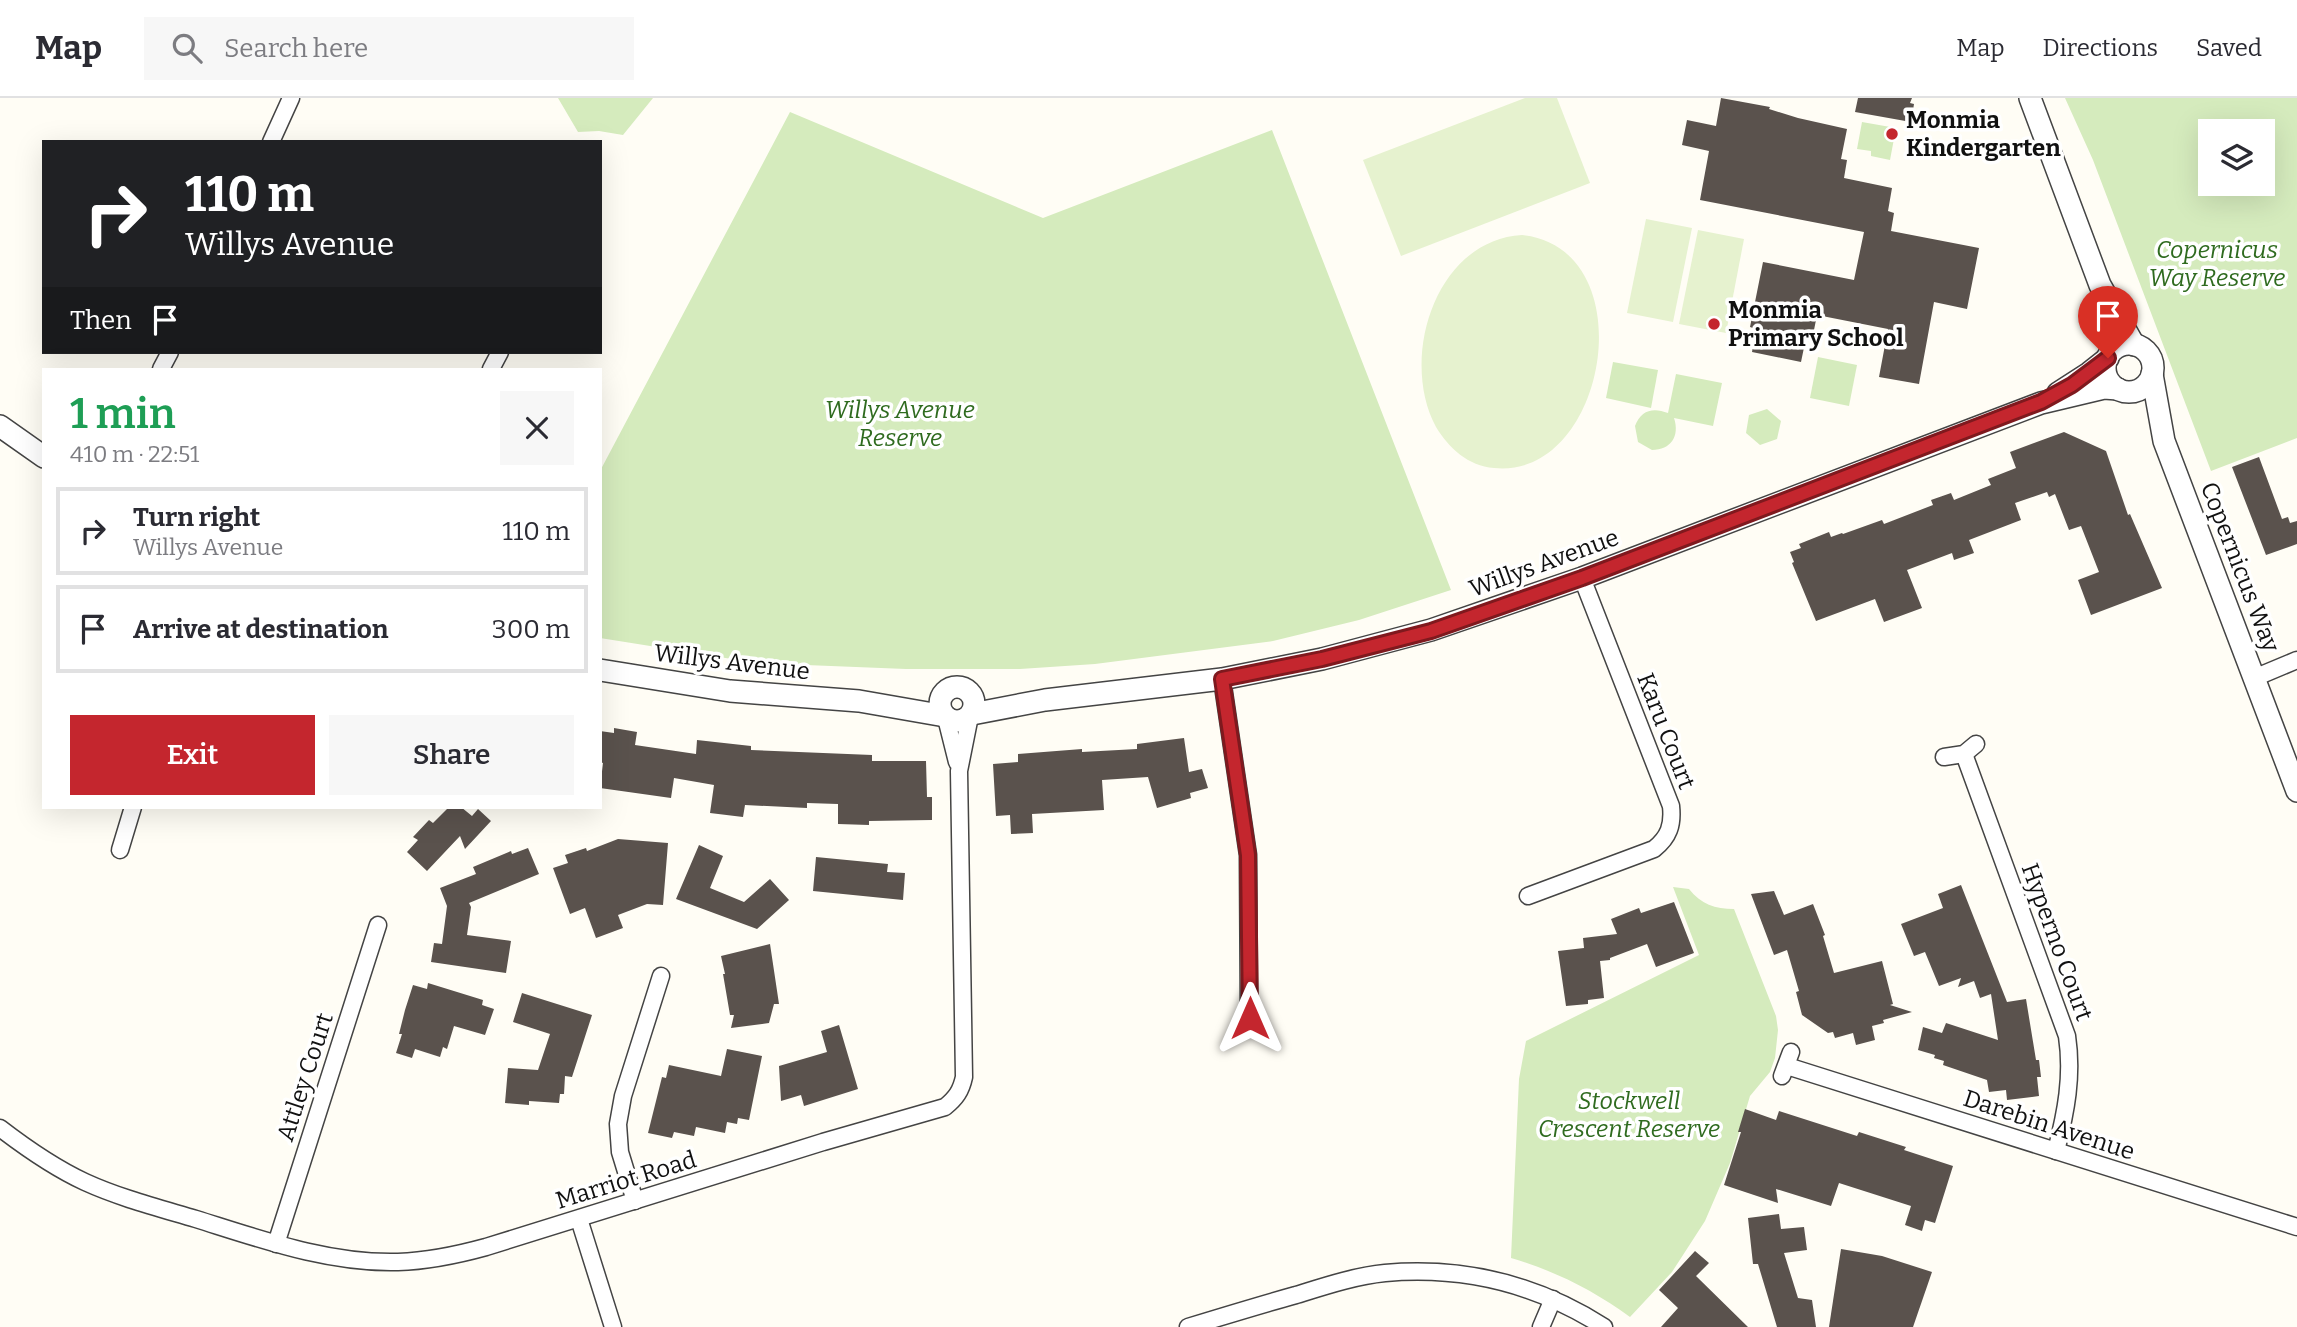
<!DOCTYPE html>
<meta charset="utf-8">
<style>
:root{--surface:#fff;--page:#f7f7f7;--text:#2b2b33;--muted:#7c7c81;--line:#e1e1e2;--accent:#c4262e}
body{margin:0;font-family:Bitter,serif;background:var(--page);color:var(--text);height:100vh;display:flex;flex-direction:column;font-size:26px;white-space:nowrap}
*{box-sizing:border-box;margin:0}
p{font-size:23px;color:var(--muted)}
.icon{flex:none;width:38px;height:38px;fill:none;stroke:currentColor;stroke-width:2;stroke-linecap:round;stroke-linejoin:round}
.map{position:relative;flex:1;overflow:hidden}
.panel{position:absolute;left:42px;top:270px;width:560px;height:441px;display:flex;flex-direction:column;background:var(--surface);border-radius:0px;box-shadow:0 7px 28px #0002}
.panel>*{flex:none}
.banner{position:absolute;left:42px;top:42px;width:560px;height:214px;border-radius:0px;box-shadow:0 7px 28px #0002;background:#202124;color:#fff;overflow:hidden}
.tools{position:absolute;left:2198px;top:21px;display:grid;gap:14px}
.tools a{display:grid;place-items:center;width:77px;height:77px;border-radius:0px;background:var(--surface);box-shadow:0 7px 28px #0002;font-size:35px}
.pin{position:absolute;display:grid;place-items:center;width:60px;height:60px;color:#fff;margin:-72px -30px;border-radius:50% 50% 50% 0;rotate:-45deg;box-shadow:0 0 7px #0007}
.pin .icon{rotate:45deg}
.me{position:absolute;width:77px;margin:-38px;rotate:0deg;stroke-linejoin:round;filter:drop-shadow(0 0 5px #0008)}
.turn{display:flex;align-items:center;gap:24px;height:147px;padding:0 28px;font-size:32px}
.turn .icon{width:91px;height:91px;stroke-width:2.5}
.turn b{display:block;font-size:49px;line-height:60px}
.then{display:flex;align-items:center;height:66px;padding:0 28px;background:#0003;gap:14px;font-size:26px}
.round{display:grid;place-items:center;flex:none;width:74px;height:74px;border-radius:0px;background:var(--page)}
.summary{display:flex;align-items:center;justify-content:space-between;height:119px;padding:0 28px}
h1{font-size:42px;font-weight:600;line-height:52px;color:#1e9e55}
.cta{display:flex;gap:14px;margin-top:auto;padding:14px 28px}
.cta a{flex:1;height:80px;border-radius:0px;background:var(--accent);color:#fff;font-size:28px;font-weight:600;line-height:80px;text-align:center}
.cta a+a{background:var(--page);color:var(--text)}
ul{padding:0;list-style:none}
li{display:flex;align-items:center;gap:21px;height:88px;margin:0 14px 10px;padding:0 14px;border:4px solid var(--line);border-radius:0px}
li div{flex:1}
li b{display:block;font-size:26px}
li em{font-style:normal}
header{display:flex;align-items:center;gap:42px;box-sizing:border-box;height:98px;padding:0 35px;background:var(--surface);border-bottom:2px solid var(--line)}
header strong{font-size:33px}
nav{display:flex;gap:38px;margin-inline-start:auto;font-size:24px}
.search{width:490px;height:63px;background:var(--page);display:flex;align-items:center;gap:18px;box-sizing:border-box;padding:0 24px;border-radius:0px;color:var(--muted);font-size:26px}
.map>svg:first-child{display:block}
.green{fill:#d5ebbd;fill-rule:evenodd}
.pitch{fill:#e6f2cf}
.building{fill:#5a524d}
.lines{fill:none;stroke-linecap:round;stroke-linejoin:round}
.minor-casing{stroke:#444;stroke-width:19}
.tertiary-casing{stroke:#444;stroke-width:24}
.minor{stroke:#fff;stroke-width:16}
.tertiary{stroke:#fff;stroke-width:21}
.route-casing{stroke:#7f191e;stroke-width:18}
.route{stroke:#c4262e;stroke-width:12}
.poi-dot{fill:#c4262e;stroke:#fff;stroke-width:2.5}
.labels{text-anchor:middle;stroke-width:7;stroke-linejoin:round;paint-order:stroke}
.poi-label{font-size:24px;font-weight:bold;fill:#111;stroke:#fff;text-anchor:start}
.park-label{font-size:24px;font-style:italic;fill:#2f6b1f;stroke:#fff}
.street-label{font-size:24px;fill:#111;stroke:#fff}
</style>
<header>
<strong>Map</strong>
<div class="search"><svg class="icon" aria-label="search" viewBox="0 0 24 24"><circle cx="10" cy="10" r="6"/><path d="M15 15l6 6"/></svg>Search here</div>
<nav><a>Map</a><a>Directions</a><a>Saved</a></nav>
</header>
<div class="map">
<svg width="2297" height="1229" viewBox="0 0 2297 1229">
<rect width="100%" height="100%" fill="#fffdf5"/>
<!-- green -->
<g class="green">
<path d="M558,0H653L623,37L599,33L578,34Z"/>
<path d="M2065,0H2297V340L2211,373L2093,62ZM2210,33H2263V86H2210Z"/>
<path d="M790,14L1043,120L1272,32L1451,492L1359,522L1273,543L1095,566L1020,571H906L757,565L600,540V373Z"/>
<path d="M1862,24L1896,30L1890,62L1871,58V53L1857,51Z"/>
<path d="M1818,259L1857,267L1849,308L1810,300Z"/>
<path d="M1613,264L1658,272L1651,310L1606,300Z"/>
<path d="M1676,276L1722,285L1713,328L1674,320C1680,338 1671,352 1652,352L1638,344L1635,328C1641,312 1653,309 1668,315Z"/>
<path d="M1767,311L1781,323L1777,341L1760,347L1746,335L1749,317Z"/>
<path d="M1673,789L1689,791C1701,806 1715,811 1734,811L1776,918L1778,932L1775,960L1770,974L1750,998L1730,1065L1705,1123L1672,1174L1630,1219C1593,1192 1555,1173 1511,1160L1519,981L1526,943L1699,857Z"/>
</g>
<!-- pitch -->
<g class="pitch">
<path d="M1525,0H1557L1590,85L1401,158L1363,62Z"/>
<path d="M1646,121L1692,130L1673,224L1627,215Z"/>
<path d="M1698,132L1744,141L1726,235L1679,226Z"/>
<path d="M1522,137C1646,150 1608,382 1494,370C1468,368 1449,350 1436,329C1399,261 1435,142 1522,137Z"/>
</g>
<!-- building -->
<g class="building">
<path d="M1721,0L1770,9L1769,11L1798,20L1847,31L1841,61L1847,62L1844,80L1892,90L1888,113L1894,115L1891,133L1979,150L1967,211L1934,204L1919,286L1879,279L1888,231L1817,217L1812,242L1806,240L1801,264L1752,254L1756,231L1750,229L1763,164L1854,182L1864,134L1700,102L1709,53L1682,47L1687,22L1716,28Z"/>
<path d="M1858,0H1912L1910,5L1914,6L1911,24L1855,14Z"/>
<path d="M2064,334L2106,353L2128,417L2130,416L2162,490L2091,517L2078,482L2099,474L2081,428L2069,432L2055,396L2049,399L2047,394L2015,405L2021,422L1969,442L1974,455L1954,462L1952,455L1907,472L1922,510L1884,524L1875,501L1816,523L1792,465L1794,464L1790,454L1801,450L1799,446L1829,434L1831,439L1842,435L1843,436L1882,422L1884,426L1933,407L1931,402L1951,395L1954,402L1991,387L1988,381L2016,370L2010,354Z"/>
<path d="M2259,359L2282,421L2288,419L2290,425L2297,423V446L2266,457L2232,369Z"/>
<path d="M614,630L637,634L635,647L696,656L697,642L751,648V652L872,657V663H926L927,699H932V722L869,723V727L838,726V706L807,705V710L745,707L743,719L710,715L714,687L674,680L671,700L600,690L603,665L600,664V633L614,635Z"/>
<path d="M1184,640L1189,674L1202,671L1208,690L1190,695L1191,700L1157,710L1148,679L1102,682L1104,712L1032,716L1033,735L1011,736L1010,717L996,718L993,666L1018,664V656L1082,651V654L1137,651V646Z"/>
<path d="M449,709H461L472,718L478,711L491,723L465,751L460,738L427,773L407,754L418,742L413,739L429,722L433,725Z"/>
<path d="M618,741L668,745L663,807L647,806L618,817L623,830L596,840L585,810L570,816L553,770L568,765L565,757L586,750L587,753Z"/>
<path d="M699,747L723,758L710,790L744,804L770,781L789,802L757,831L676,801Z"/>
<path d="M528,750L539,776L469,805L471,809L467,837L511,843L506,875L431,864L434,845L442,846L447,808L440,790L476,776L473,769L511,753L512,756Z"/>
<path d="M816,759L888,766L887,774L905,775L903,802L813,793Z"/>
<path d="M1961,787L2007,904L2026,901L2036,962H2039L2041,979H2037L2039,998L2007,1002L2006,992L1989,994L1987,982L1943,967L1944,963L1934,960L1935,957L1918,952L1923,929L1942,935L1946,925L1998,942L1991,896L1980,900L1974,883L1958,889L1961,880L1939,888L1925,854L1914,858L1901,826L1943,810L1938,796Z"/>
<path d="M1774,793L1784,817L1813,806L1825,837L1823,838L1834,875L1882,863L1893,906L1890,907L1912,914L1883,922L1884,925L1872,928L1875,942L1856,947L1853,935L1835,940L1833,934L1828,935L1802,917L1796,894L1799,893L1787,852L1774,857L1751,796Z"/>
<path d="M1674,804L1694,855L1656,869L1647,846L1610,860V862L1600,863L1604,900L1588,902V906L1566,908L1558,853L1584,850L1583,840L1617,836L1611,821L1639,810L1641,815Z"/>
<path d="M770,846L779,906H774L769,925L731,930L734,917H730L723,876H725L721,858Z"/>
<path d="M428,885L483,902L482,907L494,911L485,937L454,928L447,951L443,949L440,959L415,951L412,960L396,955L402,936H399L405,912L413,887L427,891Z"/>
<path d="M522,895L592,917L572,979L565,978L564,996H560L559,1005L529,1003V1007L505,1005L508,970L538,972L550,936L513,924Z"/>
<path d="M839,927L858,991L804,1008L801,997L781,1003L779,968L827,954L821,933Z"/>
<path d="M727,951L762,958L749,1022L738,1020L737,1026L727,1024L725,1035L696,1029L694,1038L674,1034L672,1040L648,1035L662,979L666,980L669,967L721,978Z"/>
<path d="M1745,1011L1776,1022L1779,1013L1857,1038L1859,1034L1906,1049L1904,1052L1953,1068L1935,1125L1925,1122L1922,1133L1905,1127L1911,1108L1839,1085L1831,1108L1776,1091L1778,1105L1724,1087L1741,1034H1738Z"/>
<path d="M1779,1116L1781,1131L1804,1129L1807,1152L1784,1155L1798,1200L1812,1202L1816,1229H1777L1758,1166H1753L1748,1120Z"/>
<path d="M1841,1151L1882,1158L1932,1174L1913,1229H1829Z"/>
<path d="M1695,1153L1709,1165L1696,1178L1748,1229H1661L1678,1210L1659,1192Z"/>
</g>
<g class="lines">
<defs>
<g id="minor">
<path d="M271,44L291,0"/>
<path d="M161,271L170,254"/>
<path d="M491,271L500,254"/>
<path d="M2254,580L2297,562"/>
<path d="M1222,581L1248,757L1249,920"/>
<path d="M946,620L957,664"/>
<path d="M1964,656L2067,938C2073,978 2066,1014 2056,1053"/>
<path d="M1944,659L1964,656L1976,646"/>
<path d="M120,752L133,709"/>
<path d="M1528,798L1654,751C1669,739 1673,727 1671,708L1582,480"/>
<path d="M1787,968L2297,1129"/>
<path d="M1782,978L1791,954"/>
<path d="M0,1030C26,1050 55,1070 85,1084C120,1100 159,1110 196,1121C260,1141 329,1166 398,1164C428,1163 457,1157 486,1149L823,1044L945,1009C956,1000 961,993 964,979L959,673L970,618"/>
<path d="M635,1103L620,1054L618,1026L623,998L661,878"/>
<path d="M579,1121L613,1229"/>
<path d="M276,1146L378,827"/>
<path d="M1188,1229C1224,1218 1260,1207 1296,1197C1325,1188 1355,1178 1385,1175C1465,1168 1537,1186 1604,1229"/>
<path d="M1541,1229L1553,1201"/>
</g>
<g id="tertiary">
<path d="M2030,0L2100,187L2134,247"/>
<circle cx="2129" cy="270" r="24"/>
<path d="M2152,276L2164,343L2297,693"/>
<path d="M2058,295L2089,275L2108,260"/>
<path d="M0,328L44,359"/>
<path d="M600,572L730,593L859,603L945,618"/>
<circle cx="957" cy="606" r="17"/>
<path d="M972,616L1045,602L1222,581L1322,561L1431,532L1582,480L2041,305L2104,290L2118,291"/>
</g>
</defs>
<!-- minor casing -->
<use href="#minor" class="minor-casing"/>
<!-- tertiary casing -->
<use href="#tertiary" class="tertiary-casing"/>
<!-- minor -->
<use href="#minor" class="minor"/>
<!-- tertiary -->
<use href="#tertiary" class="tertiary"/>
</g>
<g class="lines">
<defs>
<path id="route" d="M1250,920L1248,757L1222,581L1322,561L1431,533L1582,480L2041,304L2072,287L2108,260"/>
</defs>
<!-- route casing -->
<use href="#route" class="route-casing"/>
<!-- route -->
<use href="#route" class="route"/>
</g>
<!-- markers -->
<g class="poi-dot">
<circle cx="1892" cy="36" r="7"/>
<circle cx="1714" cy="226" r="7"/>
</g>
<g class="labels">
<!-- poi labels -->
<g class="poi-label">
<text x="1906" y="30">Monmia<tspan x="1906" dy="28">Kindergarten</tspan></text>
<text x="1728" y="220">Monmia<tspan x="1728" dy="28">Primary School</tspan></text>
</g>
<!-- park labels -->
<g class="park-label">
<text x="2217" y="160">Copernicus<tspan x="2217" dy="28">Way Reserve</tspan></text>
<text x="900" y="320">Willys Avenue<tspan x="900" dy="28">Reserve</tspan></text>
<text x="1629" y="1011">Stockwell<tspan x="1629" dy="28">Crescent Reserve</tspan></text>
</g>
<!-- street labels -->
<g class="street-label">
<text transform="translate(1544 465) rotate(-20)" y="8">Willys Avenue</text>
<text transform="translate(2240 469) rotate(69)" y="8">Copernicus Way</text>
<text transform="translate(732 564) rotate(7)" y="8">Willys Avenue</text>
<text transform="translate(1666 633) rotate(69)" y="8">Karu Court</text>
<text transform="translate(2057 844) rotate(70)" y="8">Hyperno Court</text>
<text transform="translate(305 979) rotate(-72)" y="8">Attley Court</text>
<text transform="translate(2049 1027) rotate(18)" y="8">Darebin Avenue</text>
<text transform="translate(626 1082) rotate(-17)" y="8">Marriot Road</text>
</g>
</g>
</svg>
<div class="tools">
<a><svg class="icon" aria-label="layers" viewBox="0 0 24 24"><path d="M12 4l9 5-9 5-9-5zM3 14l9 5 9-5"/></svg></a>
</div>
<div class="pin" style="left:2108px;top:260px;background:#d93025"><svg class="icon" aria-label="arrive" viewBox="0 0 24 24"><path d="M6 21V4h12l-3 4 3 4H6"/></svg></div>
<svg class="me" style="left:1250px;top:920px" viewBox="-20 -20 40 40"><path d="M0-17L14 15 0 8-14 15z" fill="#c4262e" stroke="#fff" stroke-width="4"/></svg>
<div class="banner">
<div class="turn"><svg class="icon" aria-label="right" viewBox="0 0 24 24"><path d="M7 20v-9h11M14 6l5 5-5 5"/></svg><div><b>110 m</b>Willys Avenue</div></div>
<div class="then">Then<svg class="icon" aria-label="arrive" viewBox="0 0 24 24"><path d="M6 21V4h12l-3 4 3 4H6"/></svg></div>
</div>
<section class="panel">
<div class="summary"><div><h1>1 min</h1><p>410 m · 22:51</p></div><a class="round"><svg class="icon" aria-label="close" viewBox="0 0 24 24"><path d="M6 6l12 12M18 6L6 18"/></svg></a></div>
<ul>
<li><svg class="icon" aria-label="right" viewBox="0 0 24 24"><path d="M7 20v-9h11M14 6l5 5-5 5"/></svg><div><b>Turn right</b><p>Willys Avenue</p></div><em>110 m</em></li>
<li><svg class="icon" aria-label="arrive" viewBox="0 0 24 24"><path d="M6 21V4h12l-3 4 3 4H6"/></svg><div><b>Arrive at destination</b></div><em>300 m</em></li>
</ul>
<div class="cta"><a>Exit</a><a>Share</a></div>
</section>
</div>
